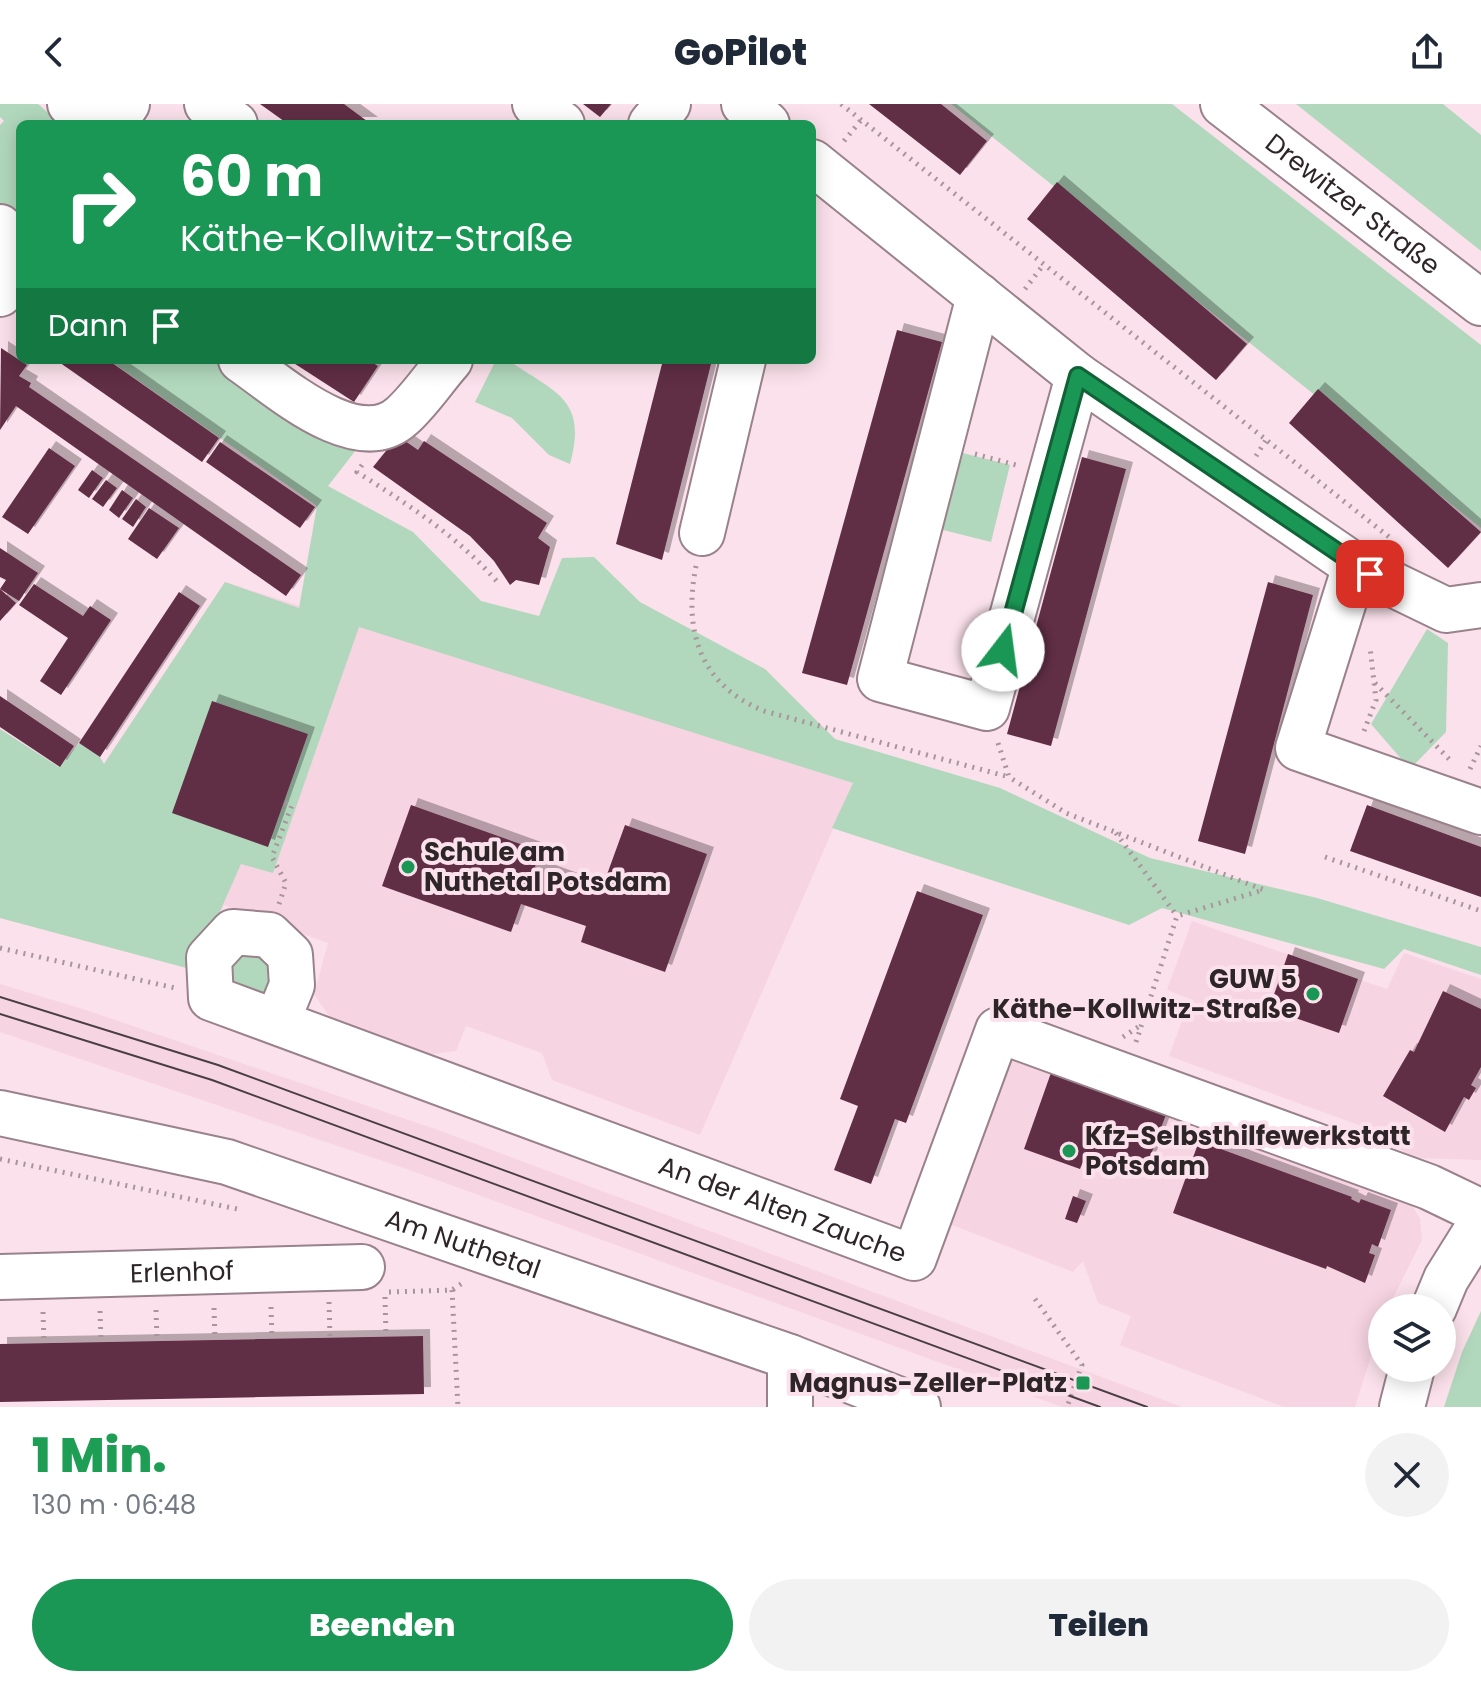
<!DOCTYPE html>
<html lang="de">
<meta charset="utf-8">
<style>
:root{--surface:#fff;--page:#f2f2f3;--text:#1f2937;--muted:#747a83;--accent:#1a9754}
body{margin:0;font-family:Poppins,sans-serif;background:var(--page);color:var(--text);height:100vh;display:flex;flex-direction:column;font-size:30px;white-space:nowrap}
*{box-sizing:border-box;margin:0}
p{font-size:26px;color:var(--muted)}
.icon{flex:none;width:44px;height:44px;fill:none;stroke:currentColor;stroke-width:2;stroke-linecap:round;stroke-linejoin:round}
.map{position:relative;height:1303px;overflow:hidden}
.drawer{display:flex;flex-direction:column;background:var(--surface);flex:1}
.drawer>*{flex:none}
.top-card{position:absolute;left:16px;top:16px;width:800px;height:244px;border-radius:12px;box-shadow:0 4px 20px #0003;background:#1a9754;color:#fff;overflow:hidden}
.fabs{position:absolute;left:1368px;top:1190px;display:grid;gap:16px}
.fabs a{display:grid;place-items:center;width:88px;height:88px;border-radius:50%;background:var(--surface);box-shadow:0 4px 20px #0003;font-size:40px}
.pin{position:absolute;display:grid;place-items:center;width:68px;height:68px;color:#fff;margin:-34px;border-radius:16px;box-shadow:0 4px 12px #0006}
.me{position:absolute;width:88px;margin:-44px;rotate:15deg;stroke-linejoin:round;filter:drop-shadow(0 0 6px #0008)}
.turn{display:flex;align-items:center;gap:28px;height:168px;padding:0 32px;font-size:36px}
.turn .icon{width:104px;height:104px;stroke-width:2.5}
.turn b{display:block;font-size:56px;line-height:68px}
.then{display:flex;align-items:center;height:76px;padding:0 32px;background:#0003;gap:16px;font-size:30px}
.round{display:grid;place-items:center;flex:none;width:84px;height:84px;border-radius:42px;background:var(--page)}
.headline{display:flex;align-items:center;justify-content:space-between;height:136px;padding:0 32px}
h1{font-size:48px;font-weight:800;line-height:60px;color:#1e9e55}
.primary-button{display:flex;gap:16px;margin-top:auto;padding:16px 32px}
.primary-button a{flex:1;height:92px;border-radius:48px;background:var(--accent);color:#fff;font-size:32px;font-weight:800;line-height:92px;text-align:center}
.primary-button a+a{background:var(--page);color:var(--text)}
header{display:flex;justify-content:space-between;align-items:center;height:104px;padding:0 32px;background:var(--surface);font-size:36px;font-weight:800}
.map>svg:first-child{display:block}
.built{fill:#f6d4e1}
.green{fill:#b1d8bc}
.building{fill:#612e45;filter:url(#shadow)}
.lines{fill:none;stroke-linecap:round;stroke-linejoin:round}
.minor-casing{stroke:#99828b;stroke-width:48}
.path{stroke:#a8959c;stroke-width:5;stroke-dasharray:2 6;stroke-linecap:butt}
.minor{stroke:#fff;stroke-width:44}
.tram{stroke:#493e42;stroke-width:2}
.route-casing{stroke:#116237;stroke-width:20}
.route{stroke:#1a9754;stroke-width:14}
.poi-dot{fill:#1a9754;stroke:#fbe1eb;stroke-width:3}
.labels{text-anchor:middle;stroke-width:8;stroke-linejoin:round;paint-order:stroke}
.street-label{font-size:26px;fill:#2e2528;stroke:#fbe1eb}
.poi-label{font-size:26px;font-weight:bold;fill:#2e2528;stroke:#fbe1eb;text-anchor:start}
</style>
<header><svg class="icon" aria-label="back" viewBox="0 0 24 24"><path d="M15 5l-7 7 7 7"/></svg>GoPilot<svg class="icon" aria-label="share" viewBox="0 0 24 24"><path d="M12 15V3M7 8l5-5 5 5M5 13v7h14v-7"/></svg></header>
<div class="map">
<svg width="1481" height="1303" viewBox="0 0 1481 1303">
<defs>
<filter id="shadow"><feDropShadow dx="7" dy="-7" stdDeviation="0" flood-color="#0004"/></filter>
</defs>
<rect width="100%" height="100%" fill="#fbe1eb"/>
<!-- built -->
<g class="built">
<path d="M225,478L853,679L700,1031L552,976L542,949L466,922L456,947L424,951L333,918L314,890L328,839L224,801L194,866L0,814V651L91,679Z"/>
<path d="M1192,817L1387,885L1404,849L1481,875V1056L1415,1054L1356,1020L1169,952L1190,895L1167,886Z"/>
<path d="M0,880L89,907L438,1026L1182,1303H1062L415,1068L0,928Z"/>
<path d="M1013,953L1183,1013L1182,1018L1190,1014L1409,1096L1420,1115L1422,1136L1388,1204H1382V1217L1355,1303H1284L1120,1241L1131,1212L1098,1199L1083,1157L1073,1168L942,1117L1007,956Z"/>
</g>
<!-- green -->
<g class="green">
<path d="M0,0H38L61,20H20V105H6L0,100V21L4,17L0,13Z"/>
<path d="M951,0H1172L1481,241V424Z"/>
<path d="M1296,0H1443L1481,31V147Z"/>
<path d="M109,256H222L363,337L328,382L413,428L481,497L539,512L562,454L594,453L640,498L765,565L835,635L1000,684L1150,754L1317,794L1481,843V871L1404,845L1384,865L1162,804L1129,821L832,724L853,679L359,523L273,769L241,760L194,866L0,814V625L59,663L79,639L100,653L104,660L225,478L299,504L317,402Z"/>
<path d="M496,256H508C555,289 588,294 570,360L549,351L512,314L475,298Z"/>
<path d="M947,345L1010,361L991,438L927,422Z"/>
<path d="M1427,525L1448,539L1446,628L1410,665L1371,620Z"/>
<path d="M269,844L275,888L242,899L220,861L225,850Z"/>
<path d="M1481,1207V1303H1444L1462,1248Z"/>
</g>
<!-- building -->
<g class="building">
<path d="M260,0H344L371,20H288Z"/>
<path d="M583,0H611L600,13Z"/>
<path d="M869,0H941L987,37L960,71Z"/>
<path d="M1057,78L1247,240L1216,276L1027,115Z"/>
<path d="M897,226L942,238L847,581L802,569Z"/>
<path d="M1,244L27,261L19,272L31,279L29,283L301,471L286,492L16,302L0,326Z"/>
<path d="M56,256H108L219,334L202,358Z"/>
<path d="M289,256H368L378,262L354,298Z"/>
<path d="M663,256H712L662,456L616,440Z"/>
<path d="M1318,285L1481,428L1448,464L1289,319Z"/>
<path d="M398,332L418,346L424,337L547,419L538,434L550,443L539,481L516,476L510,481L494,457L470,432L373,363Z"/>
<path d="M220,338L315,403L300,424L206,358Z"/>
<path d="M49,344L75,362L28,430L2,413Z"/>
<path d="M1082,353L1126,365L1051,642L1007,630Z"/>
<path d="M92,366L103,374L89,394L78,386Z"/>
<path d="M106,376L117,384L103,403L92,395Z"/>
<path d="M122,386L133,394L119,414L109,406Z"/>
<path d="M136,395L146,403L133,423L122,415Z"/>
<path d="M149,404L179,424L157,455L128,435Z"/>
<path d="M0,444L38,469L19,497L0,485L6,476L0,473Z"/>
<path d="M1268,478L1313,491L1245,750L1198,737Z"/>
<path d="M34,480L83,512L90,502L111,516L61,591L40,577L68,534L19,501Z"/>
<path d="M0,485L16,499L0,517Z"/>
<path d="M179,488L200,502L100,653L79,639Z"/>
<path d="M0,592L74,642L60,663L0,623Z"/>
<path d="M212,597L308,630L268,743L172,709Z"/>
<path d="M411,701L540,747L535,763L601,787L625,721L707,750L665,868L581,838L586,822L521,800L511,828L382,782Z"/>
<path d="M1367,701L1481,743V793L1350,747Z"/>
<path d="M917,787L983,811L906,1019L895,1015L871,1080L834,1066L858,1002L840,995Z"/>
<path d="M1288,850L1358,875L1339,929L1269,905Z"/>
<path d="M1443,887L1481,905V963L1471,981L1476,984L1469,996L1464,993L1445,1028L1383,992L1410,946L1414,948Z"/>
<path d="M1052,966L1167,1008L1144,1069L1087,1048L1080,1065L1024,1045Z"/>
<path d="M1199,1037L1352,1093L1351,1095L1359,1099L1361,1095L1391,1106L1378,1143L1372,1140L1369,1149L1375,1151L1365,1179L1327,1162L1326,1165L1173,1109Z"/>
<path d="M1073,1092L1086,1097L1077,1119L1065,1115Z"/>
<path d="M423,1232L424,1290L0,1298V1240Z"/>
</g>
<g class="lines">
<defs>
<g id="minor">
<path d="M70,0L93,20"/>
<path d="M207,0L235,20"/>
<path d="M535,0L562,20"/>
<path d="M744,0L767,20"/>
<path id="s1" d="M1223,0L1481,199"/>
<path d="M113,20L127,0"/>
<path d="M651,20L668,0"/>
<path d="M812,58L1078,272L1355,462L1446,506L1481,501"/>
<path d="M0,123L20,141"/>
<path d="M0,190L20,161"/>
<path d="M979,192L880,575L987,604L1078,272"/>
<path d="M241,256C279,282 357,353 402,312C420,296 434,274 450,256"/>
<path d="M702,429L743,256"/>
<path d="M1355,462L1298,644L1481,708"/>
<path id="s2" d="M277,918L292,881L290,851L269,831L233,828L209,854L211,894L914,1154L998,926L1429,1083L1481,1108"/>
<path id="s3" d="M0,1009L227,1058L790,1253L918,1303"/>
<path id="s4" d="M0,1173L362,1163"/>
<path d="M1434,1204L1446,1175L1481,1119"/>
<path d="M790,1253V1303"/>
<path d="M1402,1303L1412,1264"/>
</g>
</defs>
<!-- minor casing -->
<use href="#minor" class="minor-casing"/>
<!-- path -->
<g class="path">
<path d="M841,0L1393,436"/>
<path d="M844,37L861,16"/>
<path d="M1025,185L1044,160"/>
<path d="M975,350L1016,361"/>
<path d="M1256,352L1266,336"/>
<path d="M362,361L357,368C410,402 459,433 500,481"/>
<path d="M696,462C683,527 700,581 764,607L1009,673"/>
<path d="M1375,579L1452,658"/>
<path d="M1364,627L1376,596L1370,543"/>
<path d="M998,639L1009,673L1066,709L1264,786"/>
<path d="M1470,665L1481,642"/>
<path d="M1116,729L1177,812"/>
<path d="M1325,753L1481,807"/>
<path d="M279,800L286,779L272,753L292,701L284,698"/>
<path d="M0,844L175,884"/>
<path d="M1123,933L1141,921"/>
<path d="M1136,938L1177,812L1263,786"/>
<path d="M0,1055L242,1106"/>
<path d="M452,1186L458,1303"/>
<path d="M389,1188L452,1186L464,1178"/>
<path d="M385,1193L386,1232"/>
<path d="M1035,1195L1082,1261L1067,1303"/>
<path d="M329,1198L330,1233"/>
<path d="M271,1203L272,1234"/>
<path d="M214,1204L215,1235"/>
<path d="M156,1206L157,1236"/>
<path d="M100,1207L101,1238"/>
<path d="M43,1208L44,1239"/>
</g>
<!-- minor -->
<use href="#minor" class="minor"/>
<!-- tram -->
<g class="tram">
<path d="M0,893L218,961L1147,1303"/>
<path d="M0,910L212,976L1100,1303"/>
</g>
</g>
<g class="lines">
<defs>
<path id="route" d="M1003,546L1078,272L1370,470"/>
</defs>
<!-- route casing -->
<use href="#route" class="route-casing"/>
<!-- route -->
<use href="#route" class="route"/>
</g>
<!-- markers -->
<g class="poi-dot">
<circle cx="408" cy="763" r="8"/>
<circle cx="1313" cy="890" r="8"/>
<circle cx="1069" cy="1047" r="8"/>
<rect x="1075" y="1271" width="16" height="16" rx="4"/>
</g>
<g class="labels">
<!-- street labels -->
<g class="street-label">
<text dy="9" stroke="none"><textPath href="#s1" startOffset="164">Drewitzer Straße</textPath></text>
<text dy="9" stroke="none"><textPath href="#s2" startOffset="820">An der Alten Zauche</textPath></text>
<text dy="9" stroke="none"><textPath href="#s3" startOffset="482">Am Nuthetal</textPath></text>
<text dy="9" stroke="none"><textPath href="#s4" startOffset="182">Erlenhof</textPath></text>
</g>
<!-- poi labels -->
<g class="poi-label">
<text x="424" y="757">Schule am<tspan x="424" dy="30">Nuthetal Potsdam</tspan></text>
<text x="1297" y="884" text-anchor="end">GUW 5<tspan x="1297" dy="30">Käthe-Kollwitz-Straße</tspan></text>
<text x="1085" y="1041">Kfz-Selbsthilfewerkstatt<tspan x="1085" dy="30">Potsdam</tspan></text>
<text x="1067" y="1288" text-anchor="end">Magnus-Zeller-Platz</text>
</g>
</g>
</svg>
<div class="fabs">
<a><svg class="icon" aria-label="layers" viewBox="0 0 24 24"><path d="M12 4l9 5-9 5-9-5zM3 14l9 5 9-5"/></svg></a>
</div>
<div class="pin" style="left:1370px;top:470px;background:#d93025"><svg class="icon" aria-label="arrive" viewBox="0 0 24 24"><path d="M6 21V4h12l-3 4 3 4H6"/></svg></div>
<svg class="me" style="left:1003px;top:546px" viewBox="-20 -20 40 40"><circle r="19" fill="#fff"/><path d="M0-13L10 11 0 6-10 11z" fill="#1a9754"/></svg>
<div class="top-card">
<div class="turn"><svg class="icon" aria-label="right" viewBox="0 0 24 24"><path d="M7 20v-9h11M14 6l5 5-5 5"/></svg><div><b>60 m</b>Käthe-Kollwitz-Straße</div></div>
<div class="then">Dann<svg class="icon" aria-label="arrive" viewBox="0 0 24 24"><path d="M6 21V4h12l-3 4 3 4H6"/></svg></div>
</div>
</div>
<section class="drawer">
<div class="headline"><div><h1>1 Min.</h1><p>130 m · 06:48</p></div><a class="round"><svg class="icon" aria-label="close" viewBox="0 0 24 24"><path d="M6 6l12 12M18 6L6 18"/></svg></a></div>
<div class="primary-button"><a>Beenden</a><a>Teilen</a></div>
</section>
